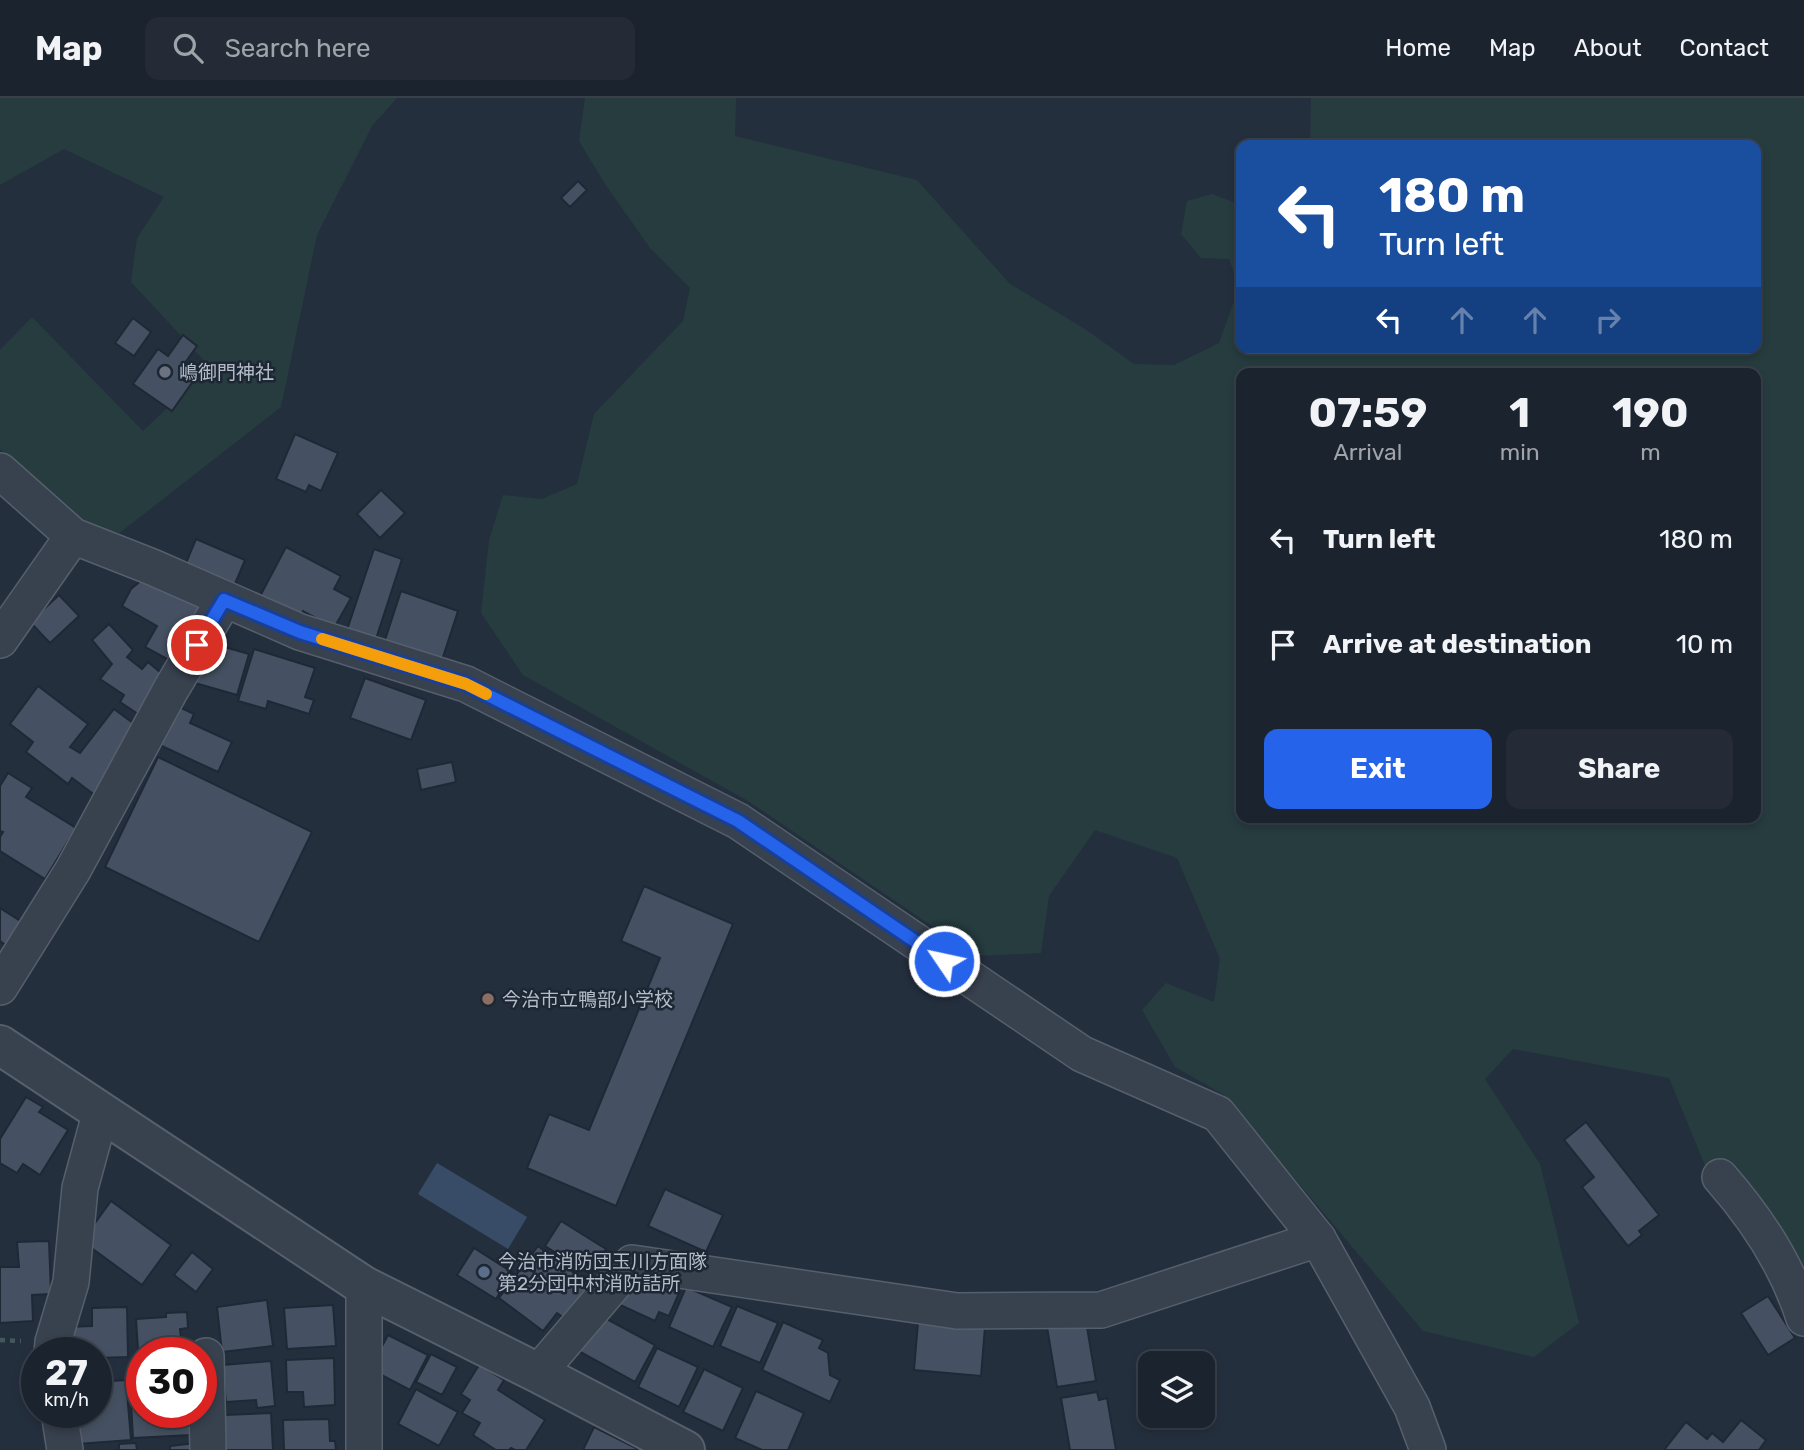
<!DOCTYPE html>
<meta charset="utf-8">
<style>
:root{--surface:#1b232e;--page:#242b36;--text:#f1f3f6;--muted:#a0a4aa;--line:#39404a;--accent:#2563eb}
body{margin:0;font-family:Rubik,"Noto Sans JP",sans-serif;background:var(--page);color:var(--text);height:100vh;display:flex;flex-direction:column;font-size:26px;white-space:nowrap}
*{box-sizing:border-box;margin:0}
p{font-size:23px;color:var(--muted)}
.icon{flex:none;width:38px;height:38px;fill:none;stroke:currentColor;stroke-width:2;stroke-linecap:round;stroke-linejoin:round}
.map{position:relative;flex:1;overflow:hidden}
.panel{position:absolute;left:1236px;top:270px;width:525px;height:455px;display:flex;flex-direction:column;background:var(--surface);border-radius:14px;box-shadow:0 4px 10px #0003,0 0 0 2px var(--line)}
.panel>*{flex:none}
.banner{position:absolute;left:1236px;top:42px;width:525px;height:214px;border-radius:14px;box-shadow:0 4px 10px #0003,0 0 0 2px var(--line);background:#1a4fa0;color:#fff;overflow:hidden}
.tools{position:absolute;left:1138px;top:1253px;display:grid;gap:14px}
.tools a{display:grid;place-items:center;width:77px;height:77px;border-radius:14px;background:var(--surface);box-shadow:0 4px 10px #0003,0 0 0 2px var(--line);font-size:35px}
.speed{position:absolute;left:21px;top:1239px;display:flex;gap:14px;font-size:35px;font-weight:700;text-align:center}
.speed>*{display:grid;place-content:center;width:91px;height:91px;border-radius:50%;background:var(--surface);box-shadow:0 4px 10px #0003,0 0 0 2px var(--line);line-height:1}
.speed small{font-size:18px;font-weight:400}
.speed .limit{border:10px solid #d22;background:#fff;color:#111}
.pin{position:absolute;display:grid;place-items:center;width:60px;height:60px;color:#fff;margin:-30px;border:4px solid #fff;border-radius:50%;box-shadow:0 2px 7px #0007}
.me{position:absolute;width:77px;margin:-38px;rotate:304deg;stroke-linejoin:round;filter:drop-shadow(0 0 5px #0008)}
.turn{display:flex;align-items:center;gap:24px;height:147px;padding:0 28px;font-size:32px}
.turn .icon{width:91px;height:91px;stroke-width:2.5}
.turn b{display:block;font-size:49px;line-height:60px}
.lanes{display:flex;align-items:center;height:66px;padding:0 28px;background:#0003;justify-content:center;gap:35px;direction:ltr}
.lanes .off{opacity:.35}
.eta{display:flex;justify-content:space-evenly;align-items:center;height:119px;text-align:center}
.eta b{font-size:42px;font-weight:700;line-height:49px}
.button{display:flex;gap:14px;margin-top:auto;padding:14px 28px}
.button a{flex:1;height:80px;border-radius:14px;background:var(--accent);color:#fff;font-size:28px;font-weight:700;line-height:80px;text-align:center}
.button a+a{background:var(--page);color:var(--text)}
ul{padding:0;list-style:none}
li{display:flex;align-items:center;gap:21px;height:105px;padding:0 28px}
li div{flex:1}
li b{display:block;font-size:26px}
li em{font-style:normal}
header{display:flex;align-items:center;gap:42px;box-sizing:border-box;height:98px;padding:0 35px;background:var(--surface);border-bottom:2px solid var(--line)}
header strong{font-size:33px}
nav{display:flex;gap:38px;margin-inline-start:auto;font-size:24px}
.search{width:490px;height:63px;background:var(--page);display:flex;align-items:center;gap:18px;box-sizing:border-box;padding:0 24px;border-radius:14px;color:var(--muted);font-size:26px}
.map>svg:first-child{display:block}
.green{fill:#263c3f;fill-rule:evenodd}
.water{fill:#394c67}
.building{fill:#455162;stroke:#1f2835;stroke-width:2}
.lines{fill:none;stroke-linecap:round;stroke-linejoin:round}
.minor-casing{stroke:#565f6c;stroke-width:38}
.tertiary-casing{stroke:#565f6c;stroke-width:42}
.path{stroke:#44595c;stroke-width:4.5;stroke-dasharray:5 5;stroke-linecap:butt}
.minor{stroke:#38414e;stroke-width:35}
.tertiary{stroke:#38414e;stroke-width:38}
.route-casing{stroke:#184099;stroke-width:18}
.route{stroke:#2563eb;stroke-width:12}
.slow{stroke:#f59e0b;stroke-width:12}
.worship-dot{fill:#6b7280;stroke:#1d2633;stroke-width:2.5}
.education-dot{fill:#8d6e63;stroke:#1d2633;stroke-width:2.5}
.service-dot{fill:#5c6f8a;stroke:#1d2633;stroke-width:2.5}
.labels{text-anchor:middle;stroke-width:5;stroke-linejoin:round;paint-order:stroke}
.poi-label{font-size:19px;fill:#b4bcc9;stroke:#1d2633;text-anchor:start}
</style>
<header>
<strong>Map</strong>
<div class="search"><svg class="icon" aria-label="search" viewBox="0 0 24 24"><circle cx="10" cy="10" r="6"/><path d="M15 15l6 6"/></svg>Search here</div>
<nav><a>Home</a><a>Map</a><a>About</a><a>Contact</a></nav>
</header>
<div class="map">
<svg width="1804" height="1352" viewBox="0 0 1804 1352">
<rect width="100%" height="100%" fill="#242f3e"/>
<!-- green -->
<g class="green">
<path d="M0,0H397L372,28L317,137L281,309L117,437L73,421L0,351V252L32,219L143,333L210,269L131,184L137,140L164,99L64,51L0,87Z"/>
<path d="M585,0H736L735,38L917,82L1010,186L1085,231L1134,266L1174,267L1219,245L1239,189L1229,161L1201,160L1181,136L1187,103L1212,96L1241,107V250H1755V47H1310L1311,0H1804V1186L1720,1104L1669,980L1513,951L1485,981L1540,1066L1579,1225L1534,1259L1423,1233L1224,997L1175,969L1142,912L1166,885L1214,904L1220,861L1177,760L1095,732L1049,798L1041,855L976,858L748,703L523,577L481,515L489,442L503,397L542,401L577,386L594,316L683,223L690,190L650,150L605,86L579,43ZM1241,275H1755V719H1241Z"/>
</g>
<!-- water -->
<path class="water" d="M437,1065L527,1119L508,1151L418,1096Z"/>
<!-- building -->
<g class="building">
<path d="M578,83L587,92L570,109L561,100Z"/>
<path d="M133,220L151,234L134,258L115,245Z"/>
<path d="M183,237L197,248L182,269L196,279L172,313L133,286L158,251L168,258Z"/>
<path d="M295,336L338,355L321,393L309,387L306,394L276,381Z"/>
<path d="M381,392L405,415L380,440L357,416Z"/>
<path d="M196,441L245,462L232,493L183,472Z"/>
<path d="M286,449L341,478L334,491L351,500L334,530L303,513L296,526L257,504Z"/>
<path d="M374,451L402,461L374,547L345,538Z"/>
<path d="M149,476L210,509L178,567L145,549L157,528L122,508L131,491Z"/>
<path d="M401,493L458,513L442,562L382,551Z"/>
<path d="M59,497L79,518L50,545L30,524Z"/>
<path d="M109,526L133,552L127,559L142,571L148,564L168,581L141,618L120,604L124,597L100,581L112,566L92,542Z"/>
<path d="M207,544L249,556L237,597L195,585Z"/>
<path d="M254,551L315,570L305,599L314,602L309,616L268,603L266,611L238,603Z"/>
<path d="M365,580L426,602L411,642L350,620Z"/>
<path d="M38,588L88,626L70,649L80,655L114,611L145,634L96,698L72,680L68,686L26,654L33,644L10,626Z"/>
<path d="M169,604L194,616L190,625L232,644L218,674L151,643Z"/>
<path d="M158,659L312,734L259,844L105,769Z"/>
<path d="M452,664L456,684L421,692L417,671Z"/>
<path d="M8,675L32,690L26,699L76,730L45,781L0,753V739L3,734L0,733V688Z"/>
<path d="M644,788L733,826L616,1108L527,1070L549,1016L589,1032L660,860L621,843Z"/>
<path d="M0,810L22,824L7,848L0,843Z"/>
<path d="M26,999L43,1009L39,1014L68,1032L40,1077L23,1066L17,1075L0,1065V1041Z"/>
<path d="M1586,1024L1659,1117L1639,1133L1642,1137L1628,1148L1582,1089L1594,1079L1564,1042Z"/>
<path d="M665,1091L723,1117L706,1154L648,1128Z"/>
<path d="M111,1103L171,1147L142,1187L82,1143Z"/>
<path d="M561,1123L606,1151L590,1176L545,1148Z"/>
<path d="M49,1143L51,1196L32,1197L33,1223L0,1225V1169H19L17,1144Z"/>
<path d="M538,1148L593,1189L567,1222L557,1215L543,1233L499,1200Z"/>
<path d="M474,1150L512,1174L496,1201L457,1177Z"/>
<path d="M192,1154L213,1171L196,1194L174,1177Z"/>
<path d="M632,1173L686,1179L669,1218L659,1214L655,1223L618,1206Z"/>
<path d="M686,1189L732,1209L713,1249L669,1229Z"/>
<path d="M1768,1198L1795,1240L1768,1257L1741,1215Z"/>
<path d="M267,1202L273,1248L222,1254L217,1209Z"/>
<path d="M333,1207L336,1248L287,1251L284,1210Z"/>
<path d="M737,1208L778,1225L760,1265L720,1248Z"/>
<path d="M127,1209L128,1259L96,1260V1255H66L65,1229L92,1228V1210Z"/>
<path d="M592,1213L655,1247L635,1284L573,1250Z"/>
<path d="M187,1214L188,1230L180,1231L182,1249L138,1252L136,1221L166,1219V1215Z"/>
<path d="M1086,1223L1096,1283L1057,1289L1047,1229Z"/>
<path d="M783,1224L823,1242L819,1250L828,1255L830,1277L840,1282L830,1304L762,1272Z"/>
<path d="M918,1224L985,1229L981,1278L914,1272Z"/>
<path d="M388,1237L428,1257L410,1292L370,1271Z"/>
<path d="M657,1250L698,1269L679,1309L638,1289Z"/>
<path d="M431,1256L457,1269L442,1297L416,1284Z"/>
<path d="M334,1260L335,1307L304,1309L303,1294H287L286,1262Z"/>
<path d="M271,1263L275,1308L257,1310L256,1302L226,1304L222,1267Z"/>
<path d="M479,1267L504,1282L498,1292L545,1322L526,1352H515L511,1350L509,1352H496L473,1337L480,1325L462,1315L470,1302L461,1296Z"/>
<path d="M704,1271L743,1290L723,1333L683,1314Z"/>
<path d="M126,1282L131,1342L77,1346L75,1314H96V1284Z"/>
<path d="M142,1287V1314H194L191,1337L133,1340L130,1288Z"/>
<path d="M416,1291L458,1314L439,1348L398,1326Z"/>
<path d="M756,1293L804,1315L788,1352H762L735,1340Z"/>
<path d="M1097,1294L1099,1302L1107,1300L1116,1352H1070L1061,1300Z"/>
<path d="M271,1315L273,1352H220L224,1317Z"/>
<path d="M329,1321L330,1343H335L336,1352H284L283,1322Z"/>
<path d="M1741,1322L1766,1342L1759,1352H1664L1686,1324L1707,1341L1712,1335L1723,1344Z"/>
<path d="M594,1329L640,1352H583Z"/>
<path d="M136,1345L137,1352H112H119V1346Z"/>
<path d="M196,1345L197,1352H170V1348Z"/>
</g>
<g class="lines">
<defs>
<g id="minor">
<path d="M0,373L73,438L152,469L300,534L466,586L738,723L1082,956L1218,1016L1318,1141L1412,1309L1428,1352"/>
<path d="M0,542L73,438"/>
<path d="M0,889L73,772L170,593L224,502"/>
<path d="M1720,1079C1757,1121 1787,1166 1804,1220"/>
<path d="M364,1188V1352"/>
<path d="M52,1255L53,1244L71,1184L80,1090L101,1013"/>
<path d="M206,1258L208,1352"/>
<path d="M538,1275L632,1165L957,1213L1101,1212L1318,1141"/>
<path d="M59,1314L65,1352"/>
</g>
<path id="tertiary" d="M0,947L364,1188L538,1275L685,1352"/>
</defs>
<!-- minor casing -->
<use href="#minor" class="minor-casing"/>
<!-- tertiary casing -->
<use href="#tertiary" class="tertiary-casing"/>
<!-- path -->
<path class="path" d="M0,1242L21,1243"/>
<!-- minor -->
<use href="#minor" class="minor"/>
<!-- tertiary -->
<use href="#tertiary" class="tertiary"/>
</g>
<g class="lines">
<defs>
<path id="route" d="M197,547L224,502L300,534L466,586L738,723L944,863"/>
</defs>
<!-- route casing -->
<use href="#route" class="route-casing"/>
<!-- route -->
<use href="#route" class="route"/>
<!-- slow -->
<path class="slow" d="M322,541L466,586L486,596"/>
</g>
<!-- markers -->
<circle class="worship-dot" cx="165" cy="274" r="7"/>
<circle class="education-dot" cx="488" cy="901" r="7"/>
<circle class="service-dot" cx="484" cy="1174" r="7"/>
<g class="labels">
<!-- poi labels -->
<g class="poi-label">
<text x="179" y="281">嶋御門神社</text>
<text x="502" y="908">今治市立鴨部小学校</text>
<text x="498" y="1170">今治市消防団玉川方面隊<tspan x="498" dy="22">第2分団中村消防詰所</tspan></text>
</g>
</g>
</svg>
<div class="tools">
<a><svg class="icon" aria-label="layers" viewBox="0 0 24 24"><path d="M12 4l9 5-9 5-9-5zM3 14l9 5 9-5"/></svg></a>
</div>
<div class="speed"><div>27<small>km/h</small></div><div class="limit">30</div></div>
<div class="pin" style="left:197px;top:547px;background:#d93025"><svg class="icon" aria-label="arrive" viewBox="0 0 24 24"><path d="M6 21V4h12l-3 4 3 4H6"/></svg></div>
<svg class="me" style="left:944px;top:863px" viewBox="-20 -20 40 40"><circle r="17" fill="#2563eb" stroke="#fff" stroke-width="3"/><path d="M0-11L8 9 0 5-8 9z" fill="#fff"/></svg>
<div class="banner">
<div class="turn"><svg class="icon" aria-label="left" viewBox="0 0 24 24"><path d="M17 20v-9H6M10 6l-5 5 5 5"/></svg><div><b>180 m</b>Turn left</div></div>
<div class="lanes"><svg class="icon" aria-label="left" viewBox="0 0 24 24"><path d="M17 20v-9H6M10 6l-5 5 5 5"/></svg><svg class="icon off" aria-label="ahead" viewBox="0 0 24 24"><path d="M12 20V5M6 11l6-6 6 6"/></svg><svg class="icon off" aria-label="ahead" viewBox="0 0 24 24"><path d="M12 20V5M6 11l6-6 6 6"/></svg><svg class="icon off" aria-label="right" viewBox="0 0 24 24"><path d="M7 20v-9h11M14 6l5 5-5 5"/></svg></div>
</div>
<section class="panel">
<div class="eta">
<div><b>07:59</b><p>Arrival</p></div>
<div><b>1</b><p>min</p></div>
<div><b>190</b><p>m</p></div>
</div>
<ul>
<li><svg class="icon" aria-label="left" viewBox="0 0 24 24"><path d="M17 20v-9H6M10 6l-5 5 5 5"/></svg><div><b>Turn left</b></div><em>180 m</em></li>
<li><svg class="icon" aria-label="arrive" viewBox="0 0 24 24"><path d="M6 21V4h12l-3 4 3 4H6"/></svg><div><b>Arrive at destination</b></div><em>10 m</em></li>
</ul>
<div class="button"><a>Exit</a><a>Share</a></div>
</section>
</div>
